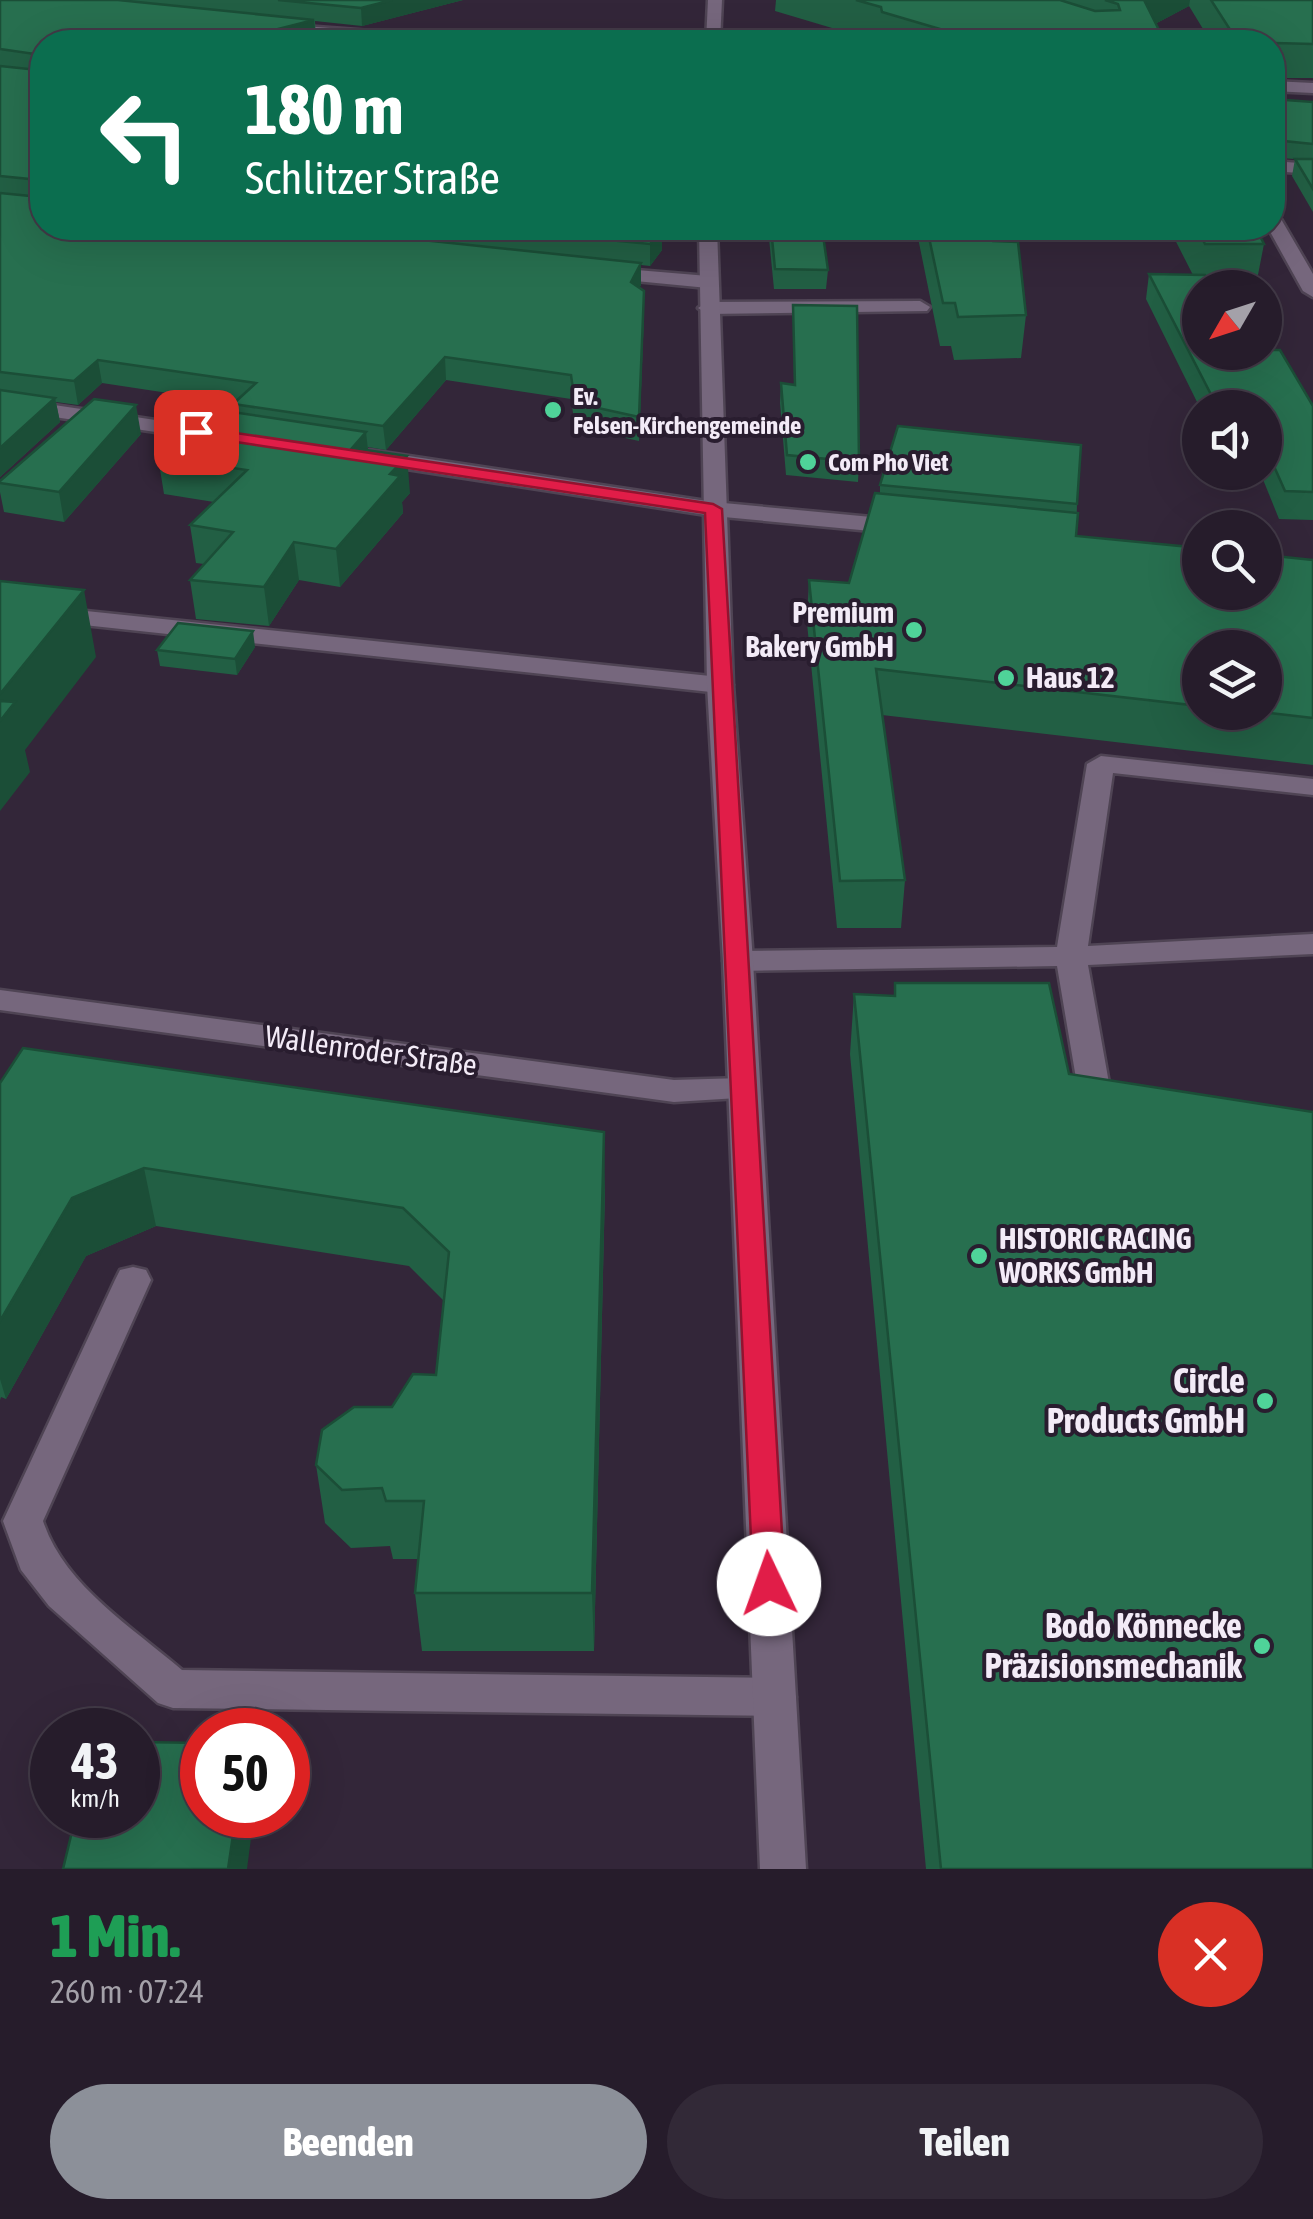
<!DOCTYPE html>
<html lang="de">
<meta charset="utf-8">
<style>
:root{--surface:#261c2b;--page:#322937;--text:#f1f3f6;--muted:#a4a1a9;--line:#423a47;--accent:#8c9099}
body{margin:0;font-family:"Asap Condensed",sans-serif;background:var(--page);color:var(--text);height:100vh;display:flex;flex-direction:column;font-size:38px;white-space:nowrap}
*{box-sizing:border-box;margin:0}
p{font-size:32px;color:var(--muted)}
.icon{flex:none;width:55px;height:55px;fill:none;stroke:currentColor;stroke-width:2;stroke-linecap:round;stroke-linejoin:round}
.map{position:relative;height:1869px;overflow:hidden}
.sheet{display:flex;flex-direction:column;background:var(--surface);flex:1}
.sheet>*{flex:none}
.hud{position:absolute;left:30px;top:30px;width:1255px;height:210px;border-radius:40px;box-shadow:0 10px 40px #0002,0 0 0 2px var(--line);background:#0b6e4f;color:#fff;overflow:hidden}
.needle{width:65px;rotate:231deg}
.controls{position:absolute;left:1182px;top:270px;display:grid;gap:20px}
.controls a{display:grid;place-items:center;width:100px;height:100px;border-radius:50%;background:var(--surface);box-shadow:0 10px 40px #0002,0 0 0 2px var(--line);font-size:50px}
.speed{position:absolute;left:30px;top:1708px;display:flex;gap:20px;font-size:50px;font-weight:700;text-align:center}
.speed>*{display:grid;place-content:center;width:130px;height:130px;border-radius:50%;background:var(--surface);box-shadow:0 10px 40px #0002,0 0 0 2px var(--line);line-height:1}
.speed small{font-size:25px;font-weight:400}
.speed .limit{border:15px solid #d22;background:#fff;color:#111}
.pin{position:absolute;display:grid;place-items:center;width:85px;height:85px;color:#fff;margin:-42px;border-radius:20px;box-shadow:0 5px 15px #0006}
.me{position:absolute;width:110px;margin:-55px;rotate:357deg;stroke-linejoin:round;filter:drop-shadow(0 0 8px #0008)}
.turn{display:flex;align-items:center;gap:35px;height:210px;padding:0 50px;font-size:45px}
.turn .icon{width:130px;height:130px;stroke-width:2.5}
.turn b{display:block;font-size:70px;line-height:85px}
.round{display:grid;place-items:center;flex:none;width:105px;height:105px;border-radius:52px;background:var(--page)}
.headline{display:flex;align-items:center;justify-content:space-between;height:170px;padding:0 50px}
h1{font-size:60px;font-weight:800;line-height:75px;color:#1e9e55}
.button{display:flex;gap:20px;margin-top:auto;padding:20px 50px}
.button a{flex:1;height:115px;border-radius:60px;background:var(--accent);color:#fff;font-size:40px;font-weight:800;line-height:115px;text-align:center}
.button a+a{background:var(--page);color:var(--text)}
.map>svg:first-child{display:block}
.lines{fill:none;stroke-linecap:round;stroke-linejoin:round}
.lane-casing{stroke:#4f4454;stroke-width:5}
.street-casing{stroke:#4f4454;stroke-width:5}
.secondary-casing{stroke:#4f4454;stroke-width:5}
.lane{fill:#76677d;fill-rule:evenodd}
.street{fill:#76677d;fill-rule:evenodd}
.secondary{fill:#76677d;fill-rule:evenodd}
.wall{fill:#225f44;fill-rule:evenodd}
.shaded-wall{fill:#1b4e37}
.building{fill:#276f4f;stroke:#1b4e37;stroke-width:2.5}
.route{fill:#e11d48;stroke:#92132f;stroke-width:2.5}
.poi-dot{fill:#4fd399;stroke:#291d2f;stroke-width:4}
.labels{text-anchor:middle;stroke-width:8;stroke-linejoin:round;paint-order:stroke}
.far-poi-label{font-size:25px;font-weight:bold;fill:#f3ebf7;stroke:#291d2f;text-anchor:start}
.poi-label{font-size:30px;font-weight:bold;fill:#f3ebf7;stroke:#291d2f;text-anchor:start}
.street-label{font-size:30px;fill:#f3ebf7;stroke:#291d2f}
.near-poi-label{font-size:35px;font-weight:bold;fill:#f3ebf7;stroke:#291d2f;text-anchor:end}
</style>
<div class="map">
<svg width="1313" height="1869" viewBox="0 0 1313 1869">
<rect width="100%" height="100%" fill="#332639"/>
<g class="lines">
<defs>
<g id="lane">
<path d="M920,301L930,307L927,311L708,314L698,308L708,302Z"/>
<path d="M0,602L720,677L733,685L720,693L0,616Z"/>
<path d="M1101,756L1313,779V795L1113,773L1088,946L1313,934V954L1088,965L1112,1100L1120,1102L1124,1110L1120,1118L1108,1121L1085,1116L1081,1108L1057,966L738,971L727,968L723,961L727,954L738,951L1057,947L1087,764Z"/>
<path d="M133,1267L146,1270L151,1280L43,1521C64,1585 132,1627 182,1670L775,1678L790,1683L796,1697L790,1711L775,1716L173,1708L158,1703L49,1606L21,1570L3,1521L115,1280L120,1270Z"/>
</g>
<g id="street">
<path d="M1272,161L1313,164V174L1272,171Z"/>
<path d="M1272,214L1281,219L1313,274V297L1303,291L1268,228H1272Z"/>
<path d="M601,267L708,276L717,282L708,288L594,277L592,273Z"/>
<path d="M0,397L230,431L241,437L230,443L0,409Z"/>
<path d="M369,450L713,502L903,520L915,527L903,534L713,516L361,462L358,457Z"/>
<path d="M0,990L674,1080L742,1078L754,1081L758,1089L754,1097L674,1102L0,1010Z"/>
</g>
<g id="secondary">
<path d="M708,0H722L720,42H706Z"/>
<path d="M276,24L466,38L473,42H413L271,31V25Z"/>
<path d="M1272,81L1313,83V93L1272,91Z"/>
<path d="M699,228H717L733,685L753,961L806,1869H760L723,961L707,685Z"/>
</g>
</defs>
<!-- lane casing -->
<use href="#lane" class="lane-casing"/>
<!-- street casing -->
<use href="#street" class="street-casing"/>
<!-- secondary casing -->
<use href="#secondary" class="secondary-casing"/>
<!-- lane -->
<use href="#lane" class="lane"/>
<!-- street -->
<use href="#street" class="street"/>
<!-- secondary -->
<use href="#secondary" class="secondary"/>
</g>
<!-- wall -->
<g class="wall">
<path d="M0,0H463L362,26L315,21L316,38L306,41L42,228H662V250L650,266L641,265V285L639,288L644,291V314L639,441L575,427L571,399L446,380L386,450L368,447V450L410,493L402,502L403,513L340,587L299,580L269,626L196,619L190,580L204,564L196,563L190,525L214,502L164,494L158,457L234,412V403L102,383L78,405L56,402L60,422L0,477Z"/>
<path d="M774,0H1313V78H1274L1272,87V42H1211L1189,6L1155,24L1165,42H879L775,11L776,0Z"/>
<path d="M1272,99L1313,102V212L1292,176L1295,159L1280,158L1272,145Z"/>
<path d="M768,228H822L828,270L826,289H774Z"/>
<path d="M916,228H990L993,241L1026,315L1021,358L954,360L951,346H940Z"/>
<path d="M1169,228H1256L1264,244L1256,285H1211L1200,352L1313,406V520L1279,519L1260,472H1265V408H1200L1146,299L1149,274L1193,275Z"/>
<path d="M793,305L859,462L858,482L786,475L780,403L781,383L794,385Z"/>
<path d="M141,434L64,522L4,512L0,492V481Z"/>
<path d="M880,485L1077,504L1076,536L1313,560V765L882,715L905,880L901,928H837L807,623L809,580L849,583L880,494ZM1200,648L1265,712H1200Z"/>
<path d="M255,647L237,675L160,666L157,650Z"/>
<path d="M895,983L1069,1074L1313,1869H926L850,1054L854,994L894,996Z"/>
<path d="M0,1083L605,1190L594,1651H422L415,1593L418,1559H393L390,1546L351,1548L325,1523L316,1465L436,1375L444,1301L409,1266L156,1226L86,1256L6,1399L1,1397L0,1400Z"/>
</g>
<!-- shaded-wall -->
<g class="shaded-wall">
<path d="M392,0H463L362,26L361,8Z"/>
<path d="M1143,0H1190L1189,6L1138,33Z"/>
<path d="M314,20L316,38L299,42L246,37Z"/>
<path d="M1277,58L1272,87V60Z"/>
<path d="M662,229V250L650,266V244Z"/>
<path d="M641,263V285L631,304V282Z"/>
<path d="M644,291V314L639,441V417Z"/>
<path d="M445,357L446,380L386,450L383,426Z"/>
<path d="M98,360L102,383L78,405L74,381Z"/>
<path d="M55,398L60,422L0,477V448Z"/>
<path d="M136,405L141,434L64,522L59,492Z"/>
<path d="M366,432L370,468L352,448Z"/>
<path d="M407,456L410,493L402,502L403,513L340,587L336,549L390,474Z"/>
<path d="M294,542L299,580L269,626L264,587Z"/>
<path d="M84,590L96,657L25,750L30,772L0,811V694Z"/>
<path d="M253,631L255,647L237,675L235,659Z"/>
<path d="M604,1132L605,1190L594,1651L592,1593Z"/>
<path d="M144,1168L156,1226L86,1256L6,1399L0,1379V1321L72,1198Z"/>
<path d="M236,1815H254L247,1869H228Z"/>
</g>
<!-- building -->
<g class="building">
<path d="M0,0H118L314,20L246,37L331,42H42V228H308L641,263L631,282L644,291L639,417L575,403L571,375L445,357L383,426L233,404L256,383L98,360L74,381L0,372V193L41,197L39,180L0,176V66L38,70L42,67V55L0,49Z"/>
<path d="M278,0H392L361,8Z"/>
<path d="M856,0H1060L1095,11L1120,10L1118,4L1105,0H1144L1165,42H984L882,12L881,7Z"/>
<path d="M1211,0H1313V44L1276,43L1277,58L1272,60V42H1238Z"/>
<path d="M1272,99L1313,102V144L1284,141L1272,123Z"/>
<path d="M1295,159H1313V189Z"/>
<path d="M482,228H662V229L650,244Z"/>
<path d="M771,228H822L828,270L775,269Z"/>
<path d="M927,228H990L993,241L1018,242L1026,315L958,317L955,303H943Z"/>
<path d="M1197,228H1256L1264,244H1205Z"/>
<path d="M1149,274L1205,275L1213,288H1200V352H1265V350H1280L1313,406V492L1285,491L1265,446V408H1218Z"/>
<path d="M793,305L857,306L859,462L787,455L781,383L795,385Z"/>
<path d="M0,390L55,398L0,448Z"/>
<path d="M94,399L136,405L59,492L0,483V481Z"/>
<path d="M212,409L366,432L352,448L407,456L390,474L400,476L336,549L294,542L264,587L190,580L233,532L190,525L247,470L158,457Z"/>
<path d="M898,426L1081,445L1077,504L880,485Z"/>
<path d="M875,493L1078,513L1076,536L1200,548V592H1265V555L1313,560V718L1261,712H1265V648H1200V706L876,669L905,880L840,881L809,580L849,583Z"/>
<path d="M0,581L84,590L0,694Z"/>
<path d="M178,623L253,631L235,659L157,650Z"/>
<path d="M0,701L15,702L0,721Z"/>
<path d="M895,983H1049L1069,1074L1313,1112V1869H941L854,994L895,996Z"/>
<path d="M23,1048L604,1132L592,1593H415L424,1501H386L382,1488L342,1490L316,1465L322,1430L354,1407H392L413,1374L436,1375L449,1252L403,1208L144,1168L72,1198L0,1321V1083Z"/>
<path d="M138,1742L202,1743V1815H236L228,1869H63L76,1815H138Z"/>
</g>
<!-- route -->
<path class="route" d="M196,427L713,504L722,509L785,1584L780,1593L769,1597L758,1593L753,1584L705,513L190,435L188,432Z"/>
<!-- markers -->
<g class="poi-dot">
<circle cx="553" cy="410" r="10"/>
<circle cx="808" cy="462" r="10"/>
<circle cx="914" cy="630" r="10"/>
<circle cx="1006" cy="678" r="10"/>
<circle cx="979" cy="1256" r="10"/>
<circle cx="1265" cy="1401" r="10"/>
<circle cx="1262" cy="1646" r="10"/>
</g>
<g class="labels">
<!-- far-poi labels -->
<g class="far-poi-label">
<text x="573" y="405">Ev.<tspan x="573" dy="29">Felsen-Kirchengemeinde</tspan></text>
<text x="828" y="471">Com Pho Viet</text>
</g>
<!-- poi labels -->
<g class="poi-label">
<text x="894" y="623" text-anchor="end">Premium<tspan x="894" dy="34">Bakery GmbH</tspan></text>
<text x="1026" y="688">Haus 12</text>
<text x="999" y="1249">HISTORIC RACING<tspan x="999" dy="34">WORKS GmbH</tspan></text>
</g>
<!-- street labels -->
<g class="street-label">
<text transform="translate(371 1051) rotate(8)" y="10">Wallenroder Straße</text>
</g>
<!-- near-poi labels -->
<g class="near-poi-label">
<text x="1245" y="1393">Circle<tspan x="1245" dy="40">Products GmbH</tspan></text>
<text x="1242" y="1638">Bodo Könnecke<tspan x="1242" dy="40">Präzisionsmechanik</tspan></text>
</g>
</g>
</svg>
<div class="controls">
<a><svg class="needle" viewBox="-14 -14 28 28"><path d="M0-13l5 13h-10z" fill="#e53935"/><path d="M0 13l5-13h-10z" fill="#a4a1a9"/></svg></a>
<a><svg class="icon" aria-label="sound" viewBox="0 0 24 24"><path d="M4 9h4l5-4v14l-5-4H4zM17 9q2 3 0 6"/></svg></a>
<a><svg class="icon" aria-label="search" viewBox="0 0 24 24"><circle cx="10" cy="10" r="6"/><path d="M15 15l6 6"/></svg></a>
<a><svg class="icon" aria-label="layers" viewBox="0 0 24 24"><path d="M12 4l9 5-9 5-9-5zM3 14l9 5 9-5"/></svg></a>
</div>
<div class="speed"><div>43<small>km/h</small></div><div class="limit">50</div></div>
<div class="pin" style="left:196px;top:432px;background:#d93025"><svg class="icon" aria-label="arrive" viewBox="0 0 24 24"><path d="M6 21V4h12l-3 4 3 4H6"/></svg></div>
<svg class="me" style="left:769px;top:1584px" viewBox="-20 -20 40 40"><circle r="19" fill="#fff"/><path d="M0-13L10 11 0 6-10 11z" fill="#e11d48"/></svg>
<div class="hud">
<div class="turn"><svg class="icon" aria-label="left" viewBox="0 0 24 24"><path d="M17 20v-9H6M10 6l-5 5 5 5"/></svg><div><b>180 m</b>Schlitzer Straße</div></div>
</div>
</div>
<section class="sheet">
<div class="headline"><div><h1>1 Min.</h1><p>260 m · 07:24</p></div><a class="round" style="background:#d93025;color:#fff"><svg class="icon" aria-label="close" viewBox="0 0 24 24"><path d="M6 6l12 12M18 6L6 18"/></svg></a></div>
<div class="button"><a>Beenden</a><a>Teilen</a></div>
</section>
